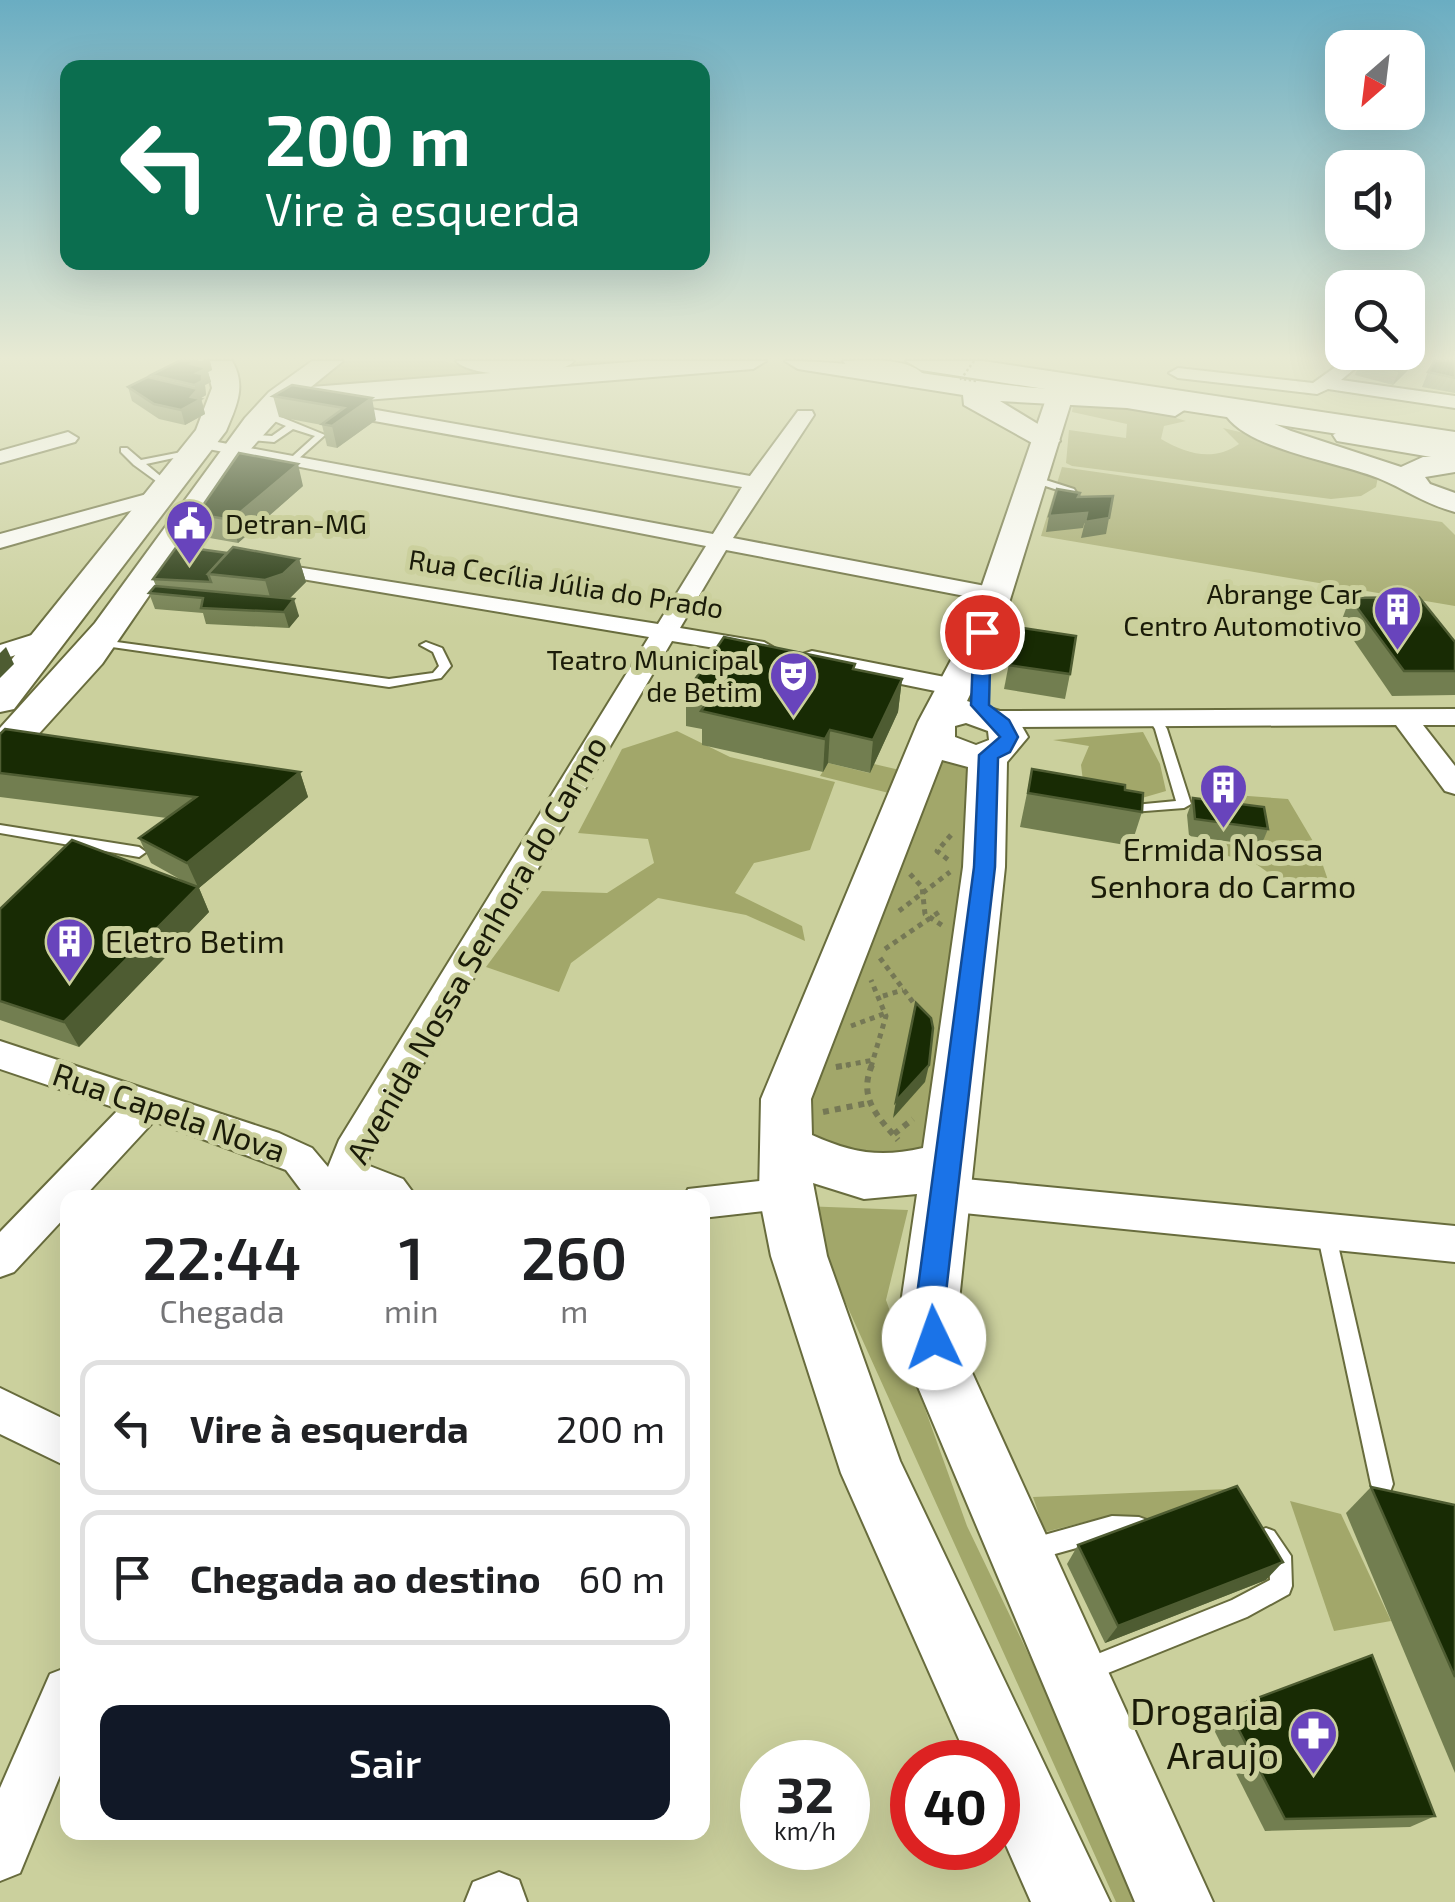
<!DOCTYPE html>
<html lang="pt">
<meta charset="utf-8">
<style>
:root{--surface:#fff;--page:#f2f2f2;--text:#202124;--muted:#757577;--line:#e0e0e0;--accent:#111827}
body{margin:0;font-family:"Exo 2",sans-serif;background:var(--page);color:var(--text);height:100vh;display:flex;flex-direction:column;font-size:38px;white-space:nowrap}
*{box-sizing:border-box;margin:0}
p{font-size:32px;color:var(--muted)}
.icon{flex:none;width:55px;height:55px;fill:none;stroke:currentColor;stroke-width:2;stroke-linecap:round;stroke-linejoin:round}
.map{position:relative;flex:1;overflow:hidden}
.drawer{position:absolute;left:60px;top:1190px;width:650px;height:650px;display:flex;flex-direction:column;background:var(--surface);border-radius:20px;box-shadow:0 10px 40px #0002}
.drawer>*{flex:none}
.top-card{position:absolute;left:60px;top:60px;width:650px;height:210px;border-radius:20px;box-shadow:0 10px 40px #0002;background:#0b6e4f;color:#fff;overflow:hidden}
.needle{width:65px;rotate:208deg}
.buttons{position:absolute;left:1325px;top:30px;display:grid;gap:20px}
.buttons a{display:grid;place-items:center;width:100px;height:100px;border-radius:20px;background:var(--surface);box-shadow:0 10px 40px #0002;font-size:50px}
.speed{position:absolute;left:740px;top:1740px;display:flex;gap:20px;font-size:50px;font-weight:700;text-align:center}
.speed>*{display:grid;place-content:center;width:130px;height:130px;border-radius:50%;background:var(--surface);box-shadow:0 10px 40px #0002;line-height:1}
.speed small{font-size:25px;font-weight:400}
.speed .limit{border:15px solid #d22;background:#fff;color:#111}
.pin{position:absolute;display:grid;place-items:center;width:85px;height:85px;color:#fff;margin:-42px;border:5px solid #fff;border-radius:50%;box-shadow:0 2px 10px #0007}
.me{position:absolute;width:110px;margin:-55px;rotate:357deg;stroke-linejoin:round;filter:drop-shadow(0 0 8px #0008)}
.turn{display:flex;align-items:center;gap:35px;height:210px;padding:0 40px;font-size:45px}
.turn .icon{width:130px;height:130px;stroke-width:2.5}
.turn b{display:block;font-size:70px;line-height:85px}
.eta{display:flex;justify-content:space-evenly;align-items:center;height:170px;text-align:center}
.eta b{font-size:60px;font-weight:600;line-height:70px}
.cta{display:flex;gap:20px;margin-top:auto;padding:20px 40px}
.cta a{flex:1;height:115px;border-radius:20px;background:var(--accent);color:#fff;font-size:40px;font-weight:600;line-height:115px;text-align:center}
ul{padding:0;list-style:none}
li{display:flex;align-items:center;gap:30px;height:135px;margin:0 20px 15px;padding:0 20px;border:5px solid var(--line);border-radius:20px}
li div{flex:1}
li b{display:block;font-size:38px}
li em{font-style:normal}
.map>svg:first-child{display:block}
.built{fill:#c0c68c}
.green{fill:#a2a76a}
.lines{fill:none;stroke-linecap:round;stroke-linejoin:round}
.lane-casing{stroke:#686c3d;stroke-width:4}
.street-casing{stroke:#686c3d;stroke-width:4}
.secondary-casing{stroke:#686c3d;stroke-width:4}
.primary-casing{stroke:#686c3d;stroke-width:4}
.highway-casing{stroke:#686c3d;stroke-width:4}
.path-far1{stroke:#757855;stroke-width:5;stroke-dasharray:5 5;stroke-linecap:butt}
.path{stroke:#757855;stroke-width:6;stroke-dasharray:6 6;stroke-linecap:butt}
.lane{fill:#fff;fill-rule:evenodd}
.street{fill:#fff;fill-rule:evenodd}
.secondary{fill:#fff;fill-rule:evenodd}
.primary{fill:#fff;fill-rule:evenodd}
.highway{fill:#fff;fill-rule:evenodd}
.path-bridge{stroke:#757855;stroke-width:2.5;stroke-dasharray:2.5 2.5;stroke-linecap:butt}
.wall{fill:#727e50}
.shaded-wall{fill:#4e5c32}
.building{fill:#182b04;stroke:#4e5c32;stroke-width:2.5}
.route{fill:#1a73e8;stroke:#114b97;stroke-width:2.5}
.labels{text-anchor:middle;stroke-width:10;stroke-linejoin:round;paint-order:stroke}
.far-poi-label{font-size:28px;fill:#1a1b08;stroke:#cbd09d;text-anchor:end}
.far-street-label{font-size:28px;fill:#1a1b08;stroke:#cbd09d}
.poi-label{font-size:32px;fill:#1a1b08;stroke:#cbd09d}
.street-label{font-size:32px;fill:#1a1b08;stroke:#cbd09d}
.near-poi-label{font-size:38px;fill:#1a1b08;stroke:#cbd09d;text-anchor:end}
</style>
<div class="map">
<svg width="1455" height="1902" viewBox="0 0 1455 1902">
<rect width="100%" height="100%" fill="#cbd09d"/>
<!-- built -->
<path class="built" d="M1356,361H1455V402L1328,384Z"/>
<!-- green -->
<g class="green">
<path d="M346,361H443L484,370L552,369L583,361H697L303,390Z"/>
<path d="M1073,405L1143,408L1186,421L1164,426L1161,439C1187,454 1213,462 1239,444L1223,428L1269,439L1378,477L1376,487L1361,496L1331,499L1072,466L1066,463L1069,430L1126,438L1127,424L1072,412Z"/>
<path d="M1062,467L1442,522L1455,535V606L1041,536Z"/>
<path d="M677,731L730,757L835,782L810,850L754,863L735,893L802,926L805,941L746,915L658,898L571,963L559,992L486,967L542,891L607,893L654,863L648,839L578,833L622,749Z"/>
<path d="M1143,732L1160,764L1166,791L1142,798L1083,781L1081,765L1089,746L1053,740Z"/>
<path d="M935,748L969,763L947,1143L892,1176L797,1137Z"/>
<path d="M828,763L869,773L874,764L904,771L893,794L820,776Z"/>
<path d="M1207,793L1288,799L1317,848L1331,889L1276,878L1256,864L1207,850L1206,841L1264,849L1263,823L1208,813Z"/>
<path d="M802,1206L908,1210L886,1300L967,1526L1147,1902H1116Z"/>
<path d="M1228,1489L1141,1524L1108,1516L1045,1532L1033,1497Z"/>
<path d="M1290,1501L1341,1514L1391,1621L1334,1631Z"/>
</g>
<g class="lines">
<defs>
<g id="lane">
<path d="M260,411H266L325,435L297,460L292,457L294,455L315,436L293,429L274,442L239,439V435L242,434L272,436L286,426L260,415Z"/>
<path d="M121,448H127L141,460L192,450L197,453L146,464L170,484L172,486L167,489L134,465L121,452Z"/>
<path d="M1033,476L1074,489L1085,506L1077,508L1067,493L1030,481L1028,479Z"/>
<path d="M102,640L389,679L433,673L439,666L433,652L420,645L426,642L442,648L451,666L441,678L389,687L98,645L96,643Z"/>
<path d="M1153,712L1157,713L1167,729L1191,804L1184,808L1119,813L1117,810L1119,807L1124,806L1176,801L1155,729L1147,716Z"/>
<path d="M0,825L139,847L146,852L139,857L0,833Z"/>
<path d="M1326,1224L1332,1226L1335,1232L1393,1484L1390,1492L1382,1495L1374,1492L1371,1484L1317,1232L1320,1226Z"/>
<path d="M1112,1516L1139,1517L1147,1520L1150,1528L1147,1536L1139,1539L1112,1538L1030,1561L1022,1558L1019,1550L1022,1542L1030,1539Z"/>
<path d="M1266,1528L1274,1531L1291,1556L1292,1586L1289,1594L1247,1617L1088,1681L1080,1677L1076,1669L1080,1661L1232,1600L1270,1580L1269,1560L1255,1539L1258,1531Z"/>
</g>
<g id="street">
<path d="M1344,361H1364L1341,380L1455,396V408L1328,389L1317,394L1178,378L1169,373L1178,368L1313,383Z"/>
<path d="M331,402L750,476L798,411H812L814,415L733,538L996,588L1008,595L996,602L726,550L680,628L764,642L776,649L764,656L672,641L370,1154L367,1165L403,1179L417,1198H307L286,1170L154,1121L83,1198H68V1214L14,1272L0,1277V1232L119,1109L0,1069V1041L279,1133L312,1148L328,1167L339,1140L649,637L260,572L252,570V560L658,624L706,546L203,448L193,442L196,438L713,534L742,487L324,412L322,408Z"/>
<path d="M68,432L78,438L75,442L0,463V451Z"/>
<path d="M158,491L165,493V501L0,548V534Z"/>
<path d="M51,629L60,631L63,636L60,641L0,660V645Z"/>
<path d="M812,651L955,679L968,687L955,695L803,664L799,659L803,654Z"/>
<path d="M1455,709V725H1423L1455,766V794L1445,791L1396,725L995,727L982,719L995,711Z"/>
<path d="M944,1177L1455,1226V1262L944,1211L930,1206L925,1194L930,1182Z"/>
<path d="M786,1178L800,1183L805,1195L800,1207L702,1218V1198H684L688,1189Z"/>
<path d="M0,1388L68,1421V1467L0,1434Z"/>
<path d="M68,1667V1756L20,1873L0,1881V1788L50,1674Z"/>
<path d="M499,1872L519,1880L527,1902H465L473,1882Z"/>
</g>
<g id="secondary">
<path d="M1059,391L1072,399L1000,632L967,701L1016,716L1028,737L1007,762L1005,867L958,1310L969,1366L1213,1902H1135L910,1368L900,1310L917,1194L864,1199L813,1183L827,1256L900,1461L1110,1902H1031L998,1827V1762H969L841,1473L771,1256L759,1195L761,1099L918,722L966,632L1046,399ZM966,723L988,731L989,740L976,745L955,737V726ZM942,760L968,767L963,867L923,1148C880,1158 852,1153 812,1135L811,1099Z"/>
<path d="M1240,409L1291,431L1401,467L1423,457L1455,456V472L1425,477L1430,484L1455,493V512C1425,504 1405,489 1378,478C1338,462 1252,450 1227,417Z"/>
</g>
<g id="primary">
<path d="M205,361H232C247,386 236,407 226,431L14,709L0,712V674L196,430L212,388Z"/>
<path d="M312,361H343L311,387L644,361H766L753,369L290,406L247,453L102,664L15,760L0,764V728L95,623L245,418L269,392Z"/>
<path d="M785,361C864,361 938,377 1016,386C1072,393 1129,387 1185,401L1189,407L1175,416L1127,408L1000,401L1056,435L1060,441L1045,450L964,405L963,395L798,369Z"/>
<path d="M1348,426L1455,443V461L1337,441L1333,435Z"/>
</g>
<g id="highway">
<path d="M456,361H574C559,379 471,379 456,361Z"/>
<path d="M843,361C869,361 910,356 927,378L912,387L848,367Z"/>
<path d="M906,361H983L1455,432V452L921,370Z"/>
</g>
</defs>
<!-- lane casing -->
<use href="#lane" class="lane-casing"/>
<!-- street casing -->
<use href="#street" class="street-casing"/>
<!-- secondary casing -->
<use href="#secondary" class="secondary-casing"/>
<!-- primary casing -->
<use href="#primary" class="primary-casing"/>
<!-- highway casing -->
<use href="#highway" class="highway-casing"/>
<!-- path-far1 -->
<g class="path-far1">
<path d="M951,835L937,851L951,862"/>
<path d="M910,874L922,887L925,914L943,926"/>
<path d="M899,911L950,872"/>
<path d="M885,949L942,910"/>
<path d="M880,958L918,1009"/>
<path d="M883,996L903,990"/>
<path d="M851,1026L886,1013"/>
<path d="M836,1067L874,1060"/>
<path d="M871,1067L886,1016L871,980"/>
</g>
<!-- path -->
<g class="path">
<path d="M872,1065C858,1098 877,1116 898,1140"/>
<path d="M836,1067L849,1065"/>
<path d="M823,1112L868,1103"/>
<path d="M894,1134L913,1119"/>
</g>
<!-- lane -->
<use href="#lane" class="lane"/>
<!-- street -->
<use href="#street" class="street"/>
<!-- secondary -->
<use href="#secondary" class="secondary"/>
<!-- primary -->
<use href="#primary" class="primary"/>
<!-- highway -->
<use href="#highway" class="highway"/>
<!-- path-bridge -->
<path class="path-bridge" d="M974,361L961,379L976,381"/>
</g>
<!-- wall -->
<g class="wall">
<path d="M179,361H210L212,370L208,372L211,382L205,385L206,395L201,398L205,414L185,425L159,419L132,401L128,387L152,378L151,375Z"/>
<path d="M1360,361H1417L1393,385L1355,375Z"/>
<path d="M1455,361V393L1422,387L1428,372Z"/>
<path d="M292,385L376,420L337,448L327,446L322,425L279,417L273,396Z"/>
<path d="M303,486L238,543L204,537L197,514Z"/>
<path d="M227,553L299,559L306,582L290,598L299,616L289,628L206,624L203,613L155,609L149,593L156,586L153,579Z"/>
<path d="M1350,598L1455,642V695L1392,696L1341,622Z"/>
<path d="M1016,627L1070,674L1065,699L1004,689Z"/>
<path d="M902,679L898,712L870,773L828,763L823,772L702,745V729L686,726V693Z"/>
<path d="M0,734L300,772L308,797L199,888L209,912L79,1047L0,1020V909L185,882L151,863L139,838L167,818L0,797Z"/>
<path d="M1032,769L1125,790L1142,812L1131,846L1020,827Z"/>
<path d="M1193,798L1268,829L1261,846L1189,836L1187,815Z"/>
<path d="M1371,1487L1455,1505V1773L1346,1513Z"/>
<path d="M1078,1545L1266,1580L1105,1643L1067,1564Z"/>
<path d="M1228,1709L1435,1816L1410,1827L1265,1831L1211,1724Z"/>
</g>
<!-- shaded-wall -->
<g class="shaded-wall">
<path d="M198,361H210L212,370L208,372L211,382L205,385L206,395L201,398L205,414L185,425L181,410L196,392L191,364Z"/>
<path d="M1408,361H1417L1393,385L1399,371Z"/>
<path d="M372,398L376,420L337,448L332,426Z"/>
<path d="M298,464L303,486L238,543L231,520Z"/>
<path d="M1087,513L1083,528L1046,532L1049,516Z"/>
<path d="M1109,518L1106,534L1081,538L1085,522Z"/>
<path d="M299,559L306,582L290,598L272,604L265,580Z"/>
<path d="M294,599L299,616L289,628L284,612Z"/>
<path d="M6,647L14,664L0,678V653Z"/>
<path d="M902,679L898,712L870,773L873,740Z"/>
<path d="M830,730L828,763L823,772L825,739Z"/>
<path d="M300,772L308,797L199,888L209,912L79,1047L64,1022L198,887L187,863Z"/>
<path d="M929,1065L925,1082L893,1118L896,1101Z"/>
<path d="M1283,1562L1266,1580L1105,1643L1118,1626Z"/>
</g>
<!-- building -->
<g class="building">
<path d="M179,361H198L191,364L207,368L197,373L202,374V381L194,385L151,375Z"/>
<path d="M1361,361H1408L1399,371Z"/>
<path d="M1435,361H1455V378L1428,372Z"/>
<path d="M148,377L198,389L191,397L201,399L181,410L154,404L128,387Z"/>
<path d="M292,385L372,398L332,426L322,424L344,408L273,396Z"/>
<path d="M239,453L298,464L231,520L197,514Z"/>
<path d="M1057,489L1080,493L1078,497L1113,496L1109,518L1085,522L1087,513L1049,516Z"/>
<path d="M177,546L227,553L208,574L211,582L153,579Z"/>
<path d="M233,547L299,559L283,574L265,580L208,574Z"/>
<path d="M155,586L294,599L284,612L201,608L203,598L149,593Z"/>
<path d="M1419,597L1455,642V671H1404L1350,598Z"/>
<path d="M1016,627L1076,636L1070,674L1008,665Z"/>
<path d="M724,637L855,664L853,669L902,679L873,740L830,730L825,739L701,711L710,698L686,693Z"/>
<path d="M5,729L300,772L187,863L139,838L196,797L0,773V734Z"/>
<path d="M1032,769L1125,785V790L1143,793L1142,812L1028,793Z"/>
<path d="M1193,798L1264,807L1268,829L1195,819Z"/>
<path d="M72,840L198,887L64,1022L0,1001V909Z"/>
<path d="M916,1003L931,1018L933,1028L929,1065L896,1101Z"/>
<path d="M1237,1486L1283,1562L1118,1626L1078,1545Z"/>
<path d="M1371,1487L1455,1505V1677Z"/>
<path d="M1372,1655L1435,1816L1285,1819L1228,1709Z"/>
</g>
<!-- sky -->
<linearGradient id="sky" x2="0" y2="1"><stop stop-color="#6aadc2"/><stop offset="0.57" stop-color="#e8ead3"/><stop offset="1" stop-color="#e8ead3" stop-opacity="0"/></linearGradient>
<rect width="1455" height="628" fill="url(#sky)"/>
<!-- route -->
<path class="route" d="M982,627L991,632L989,705L1009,720L1018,737L1010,752L998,758L995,867L944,1310L949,1338L945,1348L934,1352L924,1348L915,1310L974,867L979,755L1000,737L971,705L974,632Z"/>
<!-- icons -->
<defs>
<symbol id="civic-pin" viewBox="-11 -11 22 30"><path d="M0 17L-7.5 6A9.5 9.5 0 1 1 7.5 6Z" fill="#6844bc" stroke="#cbd09d"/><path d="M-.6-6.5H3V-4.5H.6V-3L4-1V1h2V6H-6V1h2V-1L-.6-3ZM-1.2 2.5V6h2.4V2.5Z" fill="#fff"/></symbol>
<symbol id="building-pin" viewBox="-11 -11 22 30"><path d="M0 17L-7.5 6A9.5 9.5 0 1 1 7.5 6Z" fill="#6844bc" stroke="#cbd09d"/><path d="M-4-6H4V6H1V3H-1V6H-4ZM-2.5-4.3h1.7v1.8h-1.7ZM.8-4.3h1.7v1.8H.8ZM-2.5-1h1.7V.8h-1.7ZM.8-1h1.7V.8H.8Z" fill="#fff"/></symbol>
<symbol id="theatre-pin" viewBox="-11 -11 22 30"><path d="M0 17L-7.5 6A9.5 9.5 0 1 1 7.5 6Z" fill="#6844bc" stroke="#cbd09d"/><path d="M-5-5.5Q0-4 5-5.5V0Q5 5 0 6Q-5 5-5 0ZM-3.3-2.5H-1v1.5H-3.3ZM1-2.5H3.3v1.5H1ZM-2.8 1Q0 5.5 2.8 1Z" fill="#fff"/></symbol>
<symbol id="pharmacy-pin" viewBox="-11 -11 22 30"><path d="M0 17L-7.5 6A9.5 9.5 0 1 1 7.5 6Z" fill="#6844bc" stroke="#cbd09d"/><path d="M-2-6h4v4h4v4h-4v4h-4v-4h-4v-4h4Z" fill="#fff"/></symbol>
</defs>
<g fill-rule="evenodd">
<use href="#civic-pin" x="162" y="496" width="55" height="75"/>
<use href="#building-pin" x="1370" y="582" width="55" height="75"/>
<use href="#theatre-pin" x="766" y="648" width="55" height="75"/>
<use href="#building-pin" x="1196" y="760" width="55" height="75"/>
<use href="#building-pin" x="42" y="914" width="55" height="75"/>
<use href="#pharmacy-pin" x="1286" y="1706" width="55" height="75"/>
</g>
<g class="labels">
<!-- far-poi labels -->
<g class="far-poi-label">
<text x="225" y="534" text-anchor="start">Detran-MG</text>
<text x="1362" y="604">Abrange Car<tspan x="1362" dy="32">Centro Automotivo</tspan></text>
<text x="758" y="670">Teatro Municipal<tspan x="758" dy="32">de Betim</tspan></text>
</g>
<!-- far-street labels -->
<g class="far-street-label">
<text transform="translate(566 584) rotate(9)" y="10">Rua Cecília Júlia do Prado</text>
</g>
<!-- poi labels -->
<g class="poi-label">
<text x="1223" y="861">Ermida Nossa<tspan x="1223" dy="37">Senhora do Carmo</tspan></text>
<text x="105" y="953" text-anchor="start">Eletro Betim</text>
</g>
<!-- street labels -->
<g class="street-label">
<text transform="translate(477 950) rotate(-60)" y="11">Avenida Nossa Senhora do Carmo</text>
<text transform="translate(169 1113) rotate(19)" y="11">Rua Capela Nova</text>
</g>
<!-- near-poi labels -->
<g class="near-poi-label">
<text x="1279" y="1725">Drogaria<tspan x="1279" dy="44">Araujo</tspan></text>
</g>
</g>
</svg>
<div class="buttons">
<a><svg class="needle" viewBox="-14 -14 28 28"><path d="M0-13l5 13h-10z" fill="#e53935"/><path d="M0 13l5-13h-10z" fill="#757577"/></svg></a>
<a><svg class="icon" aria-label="sound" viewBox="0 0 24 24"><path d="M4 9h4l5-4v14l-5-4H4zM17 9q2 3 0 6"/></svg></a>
<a><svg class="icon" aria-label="search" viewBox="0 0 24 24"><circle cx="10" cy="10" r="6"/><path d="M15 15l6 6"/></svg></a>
</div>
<div class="speed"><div>32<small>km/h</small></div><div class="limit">40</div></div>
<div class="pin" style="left:982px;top:632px;background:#d93025"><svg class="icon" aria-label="arrive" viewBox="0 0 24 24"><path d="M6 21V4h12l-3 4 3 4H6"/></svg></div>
<svg class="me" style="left:934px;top:1338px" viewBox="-20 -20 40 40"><circle r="19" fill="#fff"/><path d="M0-13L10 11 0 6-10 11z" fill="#1a73e8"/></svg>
<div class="top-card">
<div class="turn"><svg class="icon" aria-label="left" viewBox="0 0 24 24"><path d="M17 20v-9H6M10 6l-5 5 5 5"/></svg><div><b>200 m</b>Vire à esquerda</div></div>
</div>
<section class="drawer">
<div class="eta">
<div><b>22:44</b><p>Chegada</p></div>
<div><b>1</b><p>min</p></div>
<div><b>260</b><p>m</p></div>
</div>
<ul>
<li><svg class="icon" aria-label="left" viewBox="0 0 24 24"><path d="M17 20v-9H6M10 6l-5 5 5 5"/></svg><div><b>Vire à esquerda</b></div><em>200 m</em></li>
<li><svg class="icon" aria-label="arrive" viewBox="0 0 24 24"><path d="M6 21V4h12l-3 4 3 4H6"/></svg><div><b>Chegada ao destino</b></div><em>60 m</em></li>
</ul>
<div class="cta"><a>Sair</a></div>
</section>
</div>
